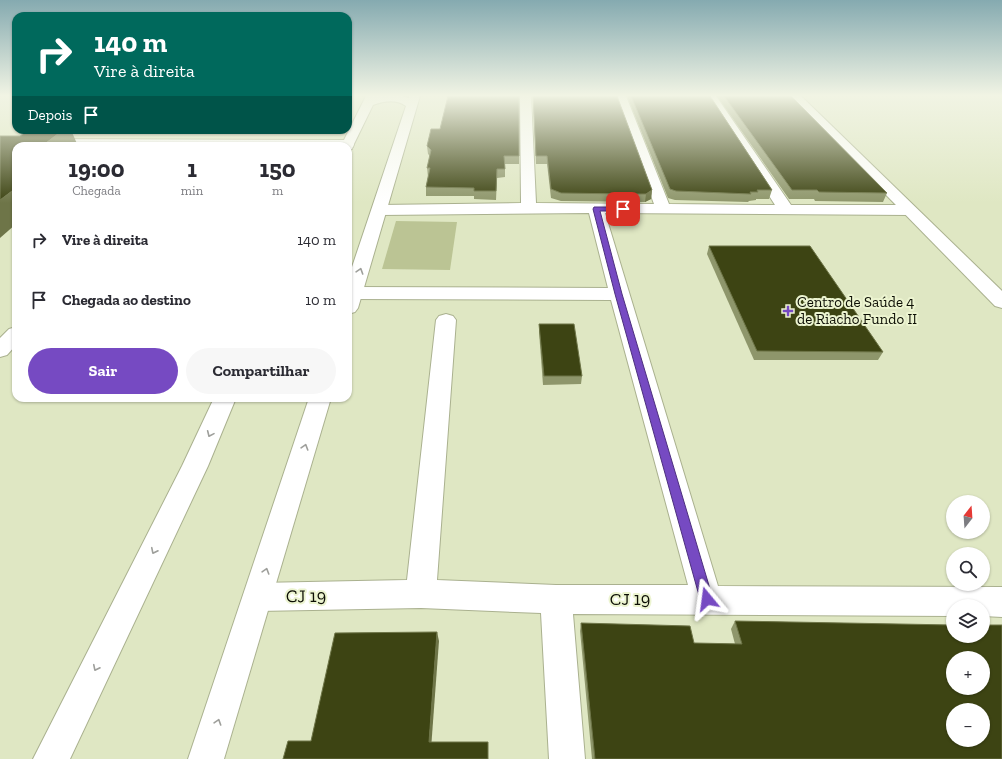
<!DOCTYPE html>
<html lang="pt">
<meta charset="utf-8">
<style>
:root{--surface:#fff;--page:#f7f7f7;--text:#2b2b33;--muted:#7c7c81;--accent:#764ac2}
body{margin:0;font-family:"Zilla Slab",serif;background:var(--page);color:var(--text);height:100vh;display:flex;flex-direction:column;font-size:15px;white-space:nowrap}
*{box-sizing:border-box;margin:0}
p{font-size:13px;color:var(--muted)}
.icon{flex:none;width:22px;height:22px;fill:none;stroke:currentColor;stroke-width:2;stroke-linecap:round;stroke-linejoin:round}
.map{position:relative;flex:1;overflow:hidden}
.side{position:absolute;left:12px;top:142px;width:340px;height:260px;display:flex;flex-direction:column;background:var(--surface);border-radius:12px;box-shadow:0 1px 3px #0004}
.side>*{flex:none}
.banner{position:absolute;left:12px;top:12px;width:340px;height:122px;border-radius:12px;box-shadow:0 1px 3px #0004;background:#00695c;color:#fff;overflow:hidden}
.needle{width:26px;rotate:17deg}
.tools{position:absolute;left:946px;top:495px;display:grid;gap:8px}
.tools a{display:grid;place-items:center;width:44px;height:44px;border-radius:50%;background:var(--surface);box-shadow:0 1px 3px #0004;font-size:20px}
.pin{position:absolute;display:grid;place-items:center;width:34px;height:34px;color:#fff;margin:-17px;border-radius:8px;box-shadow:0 2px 6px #0006}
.me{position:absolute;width:44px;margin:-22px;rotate:344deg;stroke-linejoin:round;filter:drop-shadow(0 0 3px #0008)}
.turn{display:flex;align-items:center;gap:14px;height:84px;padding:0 16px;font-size:18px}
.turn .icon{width:52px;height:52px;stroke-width:2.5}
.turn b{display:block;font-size:28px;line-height:34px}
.then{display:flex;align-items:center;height:38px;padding:0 16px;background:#0003;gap:8px;font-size:15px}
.eta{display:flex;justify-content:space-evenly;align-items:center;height:68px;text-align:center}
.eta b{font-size:24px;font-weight:700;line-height:28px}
.primary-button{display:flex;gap:8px;margin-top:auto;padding:8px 16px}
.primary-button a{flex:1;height:46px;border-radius:24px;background:var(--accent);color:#fff;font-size:16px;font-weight:700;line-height:46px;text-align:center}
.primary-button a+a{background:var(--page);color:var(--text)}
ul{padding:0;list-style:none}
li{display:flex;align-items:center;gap:12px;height:60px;padding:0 16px}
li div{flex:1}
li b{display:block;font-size:15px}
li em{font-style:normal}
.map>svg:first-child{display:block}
.green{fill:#bbc494}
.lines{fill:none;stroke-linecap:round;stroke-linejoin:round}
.street-casing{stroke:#aab18f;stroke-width:2}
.secondary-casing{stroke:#aab18f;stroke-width:2}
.street{fill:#fff;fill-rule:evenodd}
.secondary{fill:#fff;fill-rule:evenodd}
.wall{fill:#8e966b}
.shaded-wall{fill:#6e7548}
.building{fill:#3d4413;stroke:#6e7548;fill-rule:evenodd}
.oneway{stroke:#9e9f9b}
.route{fill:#764ac2;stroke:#4d307e}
.poi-dot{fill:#764ac2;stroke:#ecf4d0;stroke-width:1.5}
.labels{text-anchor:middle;stroke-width:4;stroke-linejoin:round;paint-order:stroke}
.poi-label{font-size:15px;fill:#0c0e04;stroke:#ecf4d0;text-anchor:start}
.near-street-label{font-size:18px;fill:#0c0e04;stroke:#ecf4d0}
</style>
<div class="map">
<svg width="1002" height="759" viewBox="0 0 1002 759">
<rect width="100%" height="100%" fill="#dfe7c3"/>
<!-- green -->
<path class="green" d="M396,221L457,222L450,270L382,269Z"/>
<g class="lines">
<defs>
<g id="street">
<path d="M520,96H531L536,203L654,204L615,96H626L669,204L775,205L705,96H716L791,205H909L914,207L917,210L914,213L909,215L605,213L718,586L1002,587V617L983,616V606H953V616L573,614L585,759H549L541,613L421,608L258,611L247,607L243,597L247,587L258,583L407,580L436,320L439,316L446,314L453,316L456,320L437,580L556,585H688L611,300L353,299L348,297V289L353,287L608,288L589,213L380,215L375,213L372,210L375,207L380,205L521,203Z"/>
<path d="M0,139L348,140L353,141L354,144L353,147L348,148V146L0,147Z"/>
<path d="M16,327V345L7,355L0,357V338L9,329Z"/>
</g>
<g id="secondary">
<path d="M366,96H402L409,98V96H420L358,308L355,312L348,314V279L406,106C396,99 384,101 373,105L353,146L352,149L348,150V146H341Z"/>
<path d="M789,96H801L1002,291V308L995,306Z"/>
<path d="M214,398H236L208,466L70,759H33L182,466Z"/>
<path d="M309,398H331L224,759H188Z"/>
</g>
</defs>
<!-- street casing -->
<use href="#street" class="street-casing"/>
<!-- secondary casing -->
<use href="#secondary" class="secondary-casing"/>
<!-- street -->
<use href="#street" class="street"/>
<!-- secondary -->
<use href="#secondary" class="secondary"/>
</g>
<!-- wall -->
<g class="wall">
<path d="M533,96H617L652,190L651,199L645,202L561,201L551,198L547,164H536Z"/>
<path d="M627,96H710L772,190L769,199H756V200L749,201L748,202L675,200L668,198Z"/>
<path d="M717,96H791L887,193L883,202L815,201L814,199H789Z"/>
<path d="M427,146L519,156V164H505V177L497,178L496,200L474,199V196H426V187L428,177L427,168L430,156L428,154Z"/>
<path d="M709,246L883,352L878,360H754L707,254Z"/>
<path d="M539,324L582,376L581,384L543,385L539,332Z"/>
<path d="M735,621L927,625L1002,759H592L580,631L581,623L694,643L735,644L731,629Z"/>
</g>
<!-- shaded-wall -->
<g class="shaded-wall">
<path d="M63,130H71L78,146H42Z"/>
<path d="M16,188V224L0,238V200Z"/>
<path d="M652,190L651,199L645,202L646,194Z"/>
<path d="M437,632L439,641L431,749L429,742Z"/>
</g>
<!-- building -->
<g class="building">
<path d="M448,96H519V156H504L505,169H497L496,191H474V188L426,187L430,168H427L431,150L427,146L431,129H440Z"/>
<path d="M533,96H617L652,190L646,194H625L561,193L551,189L547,156H536Z"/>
<path d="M631,96H710L772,190H757L758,192H750L751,194L676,191L670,189Z"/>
<path d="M724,96H791L887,193L819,192L817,190H792Z"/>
<path d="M29,130H63L42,146H16V188L0,200V136H20Z"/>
<path d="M709,246H810L883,352L757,351Z"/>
<path d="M539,324H574L582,376H544Z"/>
<path d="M735,621L953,625V636H983V625H1002V759H595L581,623L690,626L694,643L742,644ZM953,658H983V688H953ZM953,710H983V740H953Z"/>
<path d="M437,632L429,742H488V759H283L288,741H311L335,633Z"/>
</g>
<!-- one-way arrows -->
<defs><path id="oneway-chevron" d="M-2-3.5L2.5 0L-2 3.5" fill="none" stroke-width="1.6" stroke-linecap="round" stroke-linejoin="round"/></defs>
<g class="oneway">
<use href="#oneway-chevron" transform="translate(360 271) rotate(-72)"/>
<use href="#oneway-chevron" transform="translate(210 434) rotate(114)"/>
<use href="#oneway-chevron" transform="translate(305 447) rotate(-73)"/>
<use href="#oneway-chevron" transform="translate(154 551) rotate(116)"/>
<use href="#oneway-chevron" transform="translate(266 571) rotate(-73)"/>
<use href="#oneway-chevron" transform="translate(96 668) rotate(116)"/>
<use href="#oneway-chevron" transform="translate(218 722) rotate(-72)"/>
</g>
<!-- sky -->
<linearGradient id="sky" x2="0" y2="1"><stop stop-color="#85aab0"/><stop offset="0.47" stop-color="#f1f4e4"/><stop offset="1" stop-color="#f1f4e4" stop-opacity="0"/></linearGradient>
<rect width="1002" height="203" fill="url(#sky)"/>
<!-- route -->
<path class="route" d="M594,207H623L626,209L623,211H600L622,294L713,599L711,604L707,605L702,604L700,599L615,294L593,209Z"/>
<!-- markers -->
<path class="poi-dot" d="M786 305h4v4h4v4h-4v4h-4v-4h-4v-4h4z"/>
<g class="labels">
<!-- poi labels -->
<g class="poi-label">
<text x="797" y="307">Centro de Saúde 4<tspan x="797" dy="17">de Riacho Fundo II</tspan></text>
</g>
<!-- near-street labels -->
<g class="near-street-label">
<text transform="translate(306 596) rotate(-1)" y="6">CJ 19</text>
<text x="630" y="605">CJ 19</text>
</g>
</g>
</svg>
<div class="tools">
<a><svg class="needle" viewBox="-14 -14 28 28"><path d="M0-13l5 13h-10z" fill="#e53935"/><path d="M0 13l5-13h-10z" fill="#7c7c81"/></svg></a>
<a><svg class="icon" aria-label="search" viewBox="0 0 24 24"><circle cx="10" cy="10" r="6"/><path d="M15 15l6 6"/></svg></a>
<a><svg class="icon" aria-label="layers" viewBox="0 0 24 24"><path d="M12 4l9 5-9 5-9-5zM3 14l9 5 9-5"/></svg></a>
<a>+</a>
<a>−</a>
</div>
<div class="pin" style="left:623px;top:209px;background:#d93025"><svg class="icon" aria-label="arrive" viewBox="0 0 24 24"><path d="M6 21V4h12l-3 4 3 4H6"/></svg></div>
<svg class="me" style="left:707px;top:599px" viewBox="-20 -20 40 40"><path d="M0-17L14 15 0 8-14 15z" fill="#764ac2" stroke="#fff" stroke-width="4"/></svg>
<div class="banner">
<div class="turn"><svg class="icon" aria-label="right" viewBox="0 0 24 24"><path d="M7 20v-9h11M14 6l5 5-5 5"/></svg><div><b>140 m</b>Vire à direita</div></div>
<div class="then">Depois<svg class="icon" aria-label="arrive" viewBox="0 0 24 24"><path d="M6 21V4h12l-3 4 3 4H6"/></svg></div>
</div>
<section class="side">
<div class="eta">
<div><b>19:00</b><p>Chegada</p></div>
<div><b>1</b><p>min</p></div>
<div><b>150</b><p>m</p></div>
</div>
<ul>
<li><svg class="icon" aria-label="right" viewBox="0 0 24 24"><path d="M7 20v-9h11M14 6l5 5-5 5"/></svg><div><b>Vire à direita</b></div><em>140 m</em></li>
<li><svg class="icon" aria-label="arrive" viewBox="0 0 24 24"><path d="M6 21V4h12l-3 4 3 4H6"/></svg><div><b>Chegada ao destino</b></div><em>10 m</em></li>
</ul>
<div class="primary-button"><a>Sair</a><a>Compartilhar</a></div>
</section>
</div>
